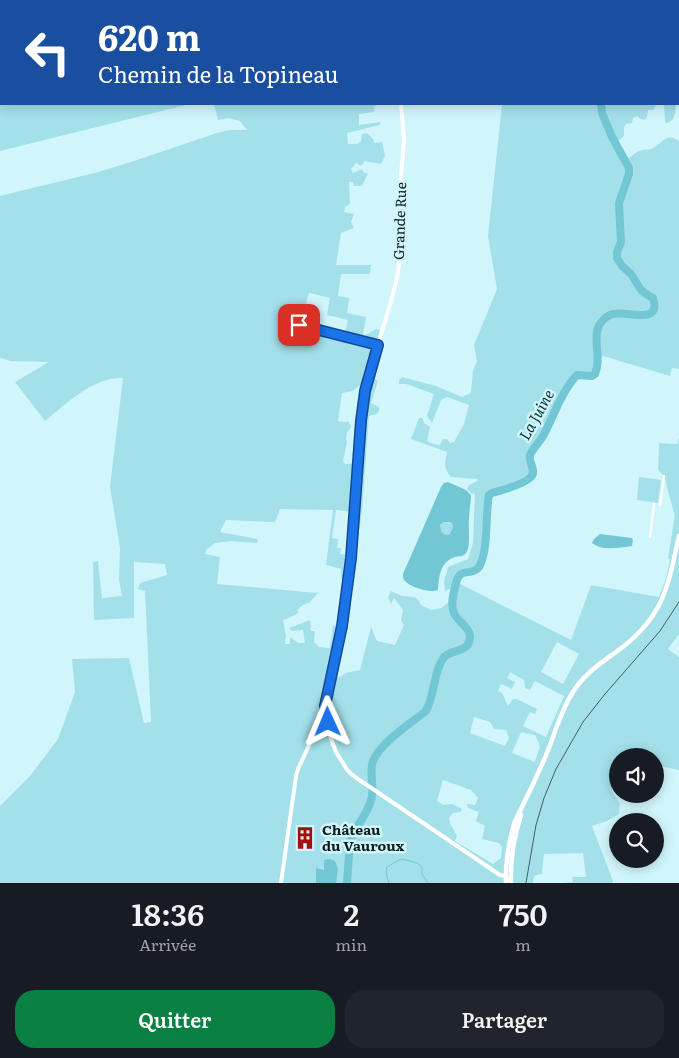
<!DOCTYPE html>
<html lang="fr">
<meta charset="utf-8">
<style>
:root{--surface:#171b24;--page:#20242c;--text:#f1f3f6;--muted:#9ea1a6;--accent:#0b8043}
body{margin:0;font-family:Literata,serif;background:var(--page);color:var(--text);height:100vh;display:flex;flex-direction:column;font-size:19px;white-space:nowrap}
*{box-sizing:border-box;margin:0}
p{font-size:16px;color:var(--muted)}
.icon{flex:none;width:28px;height:28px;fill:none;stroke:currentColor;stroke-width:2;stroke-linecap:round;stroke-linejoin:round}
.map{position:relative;height:883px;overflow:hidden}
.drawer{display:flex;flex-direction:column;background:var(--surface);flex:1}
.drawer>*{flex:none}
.top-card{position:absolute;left:0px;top:0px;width:680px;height:105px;box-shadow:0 2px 12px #0003;background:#1a4fa0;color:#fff;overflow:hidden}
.buttons{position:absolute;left:609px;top:748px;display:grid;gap:10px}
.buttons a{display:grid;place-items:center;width:55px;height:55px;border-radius:50%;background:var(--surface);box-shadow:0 2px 12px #0003;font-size:25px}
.pin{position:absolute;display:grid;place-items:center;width:42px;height:42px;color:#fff;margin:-21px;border-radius:10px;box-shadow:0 2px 8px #0006}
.me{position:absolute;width:55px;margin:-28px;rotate:359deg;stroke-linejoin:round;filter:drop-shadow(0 0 4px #0008)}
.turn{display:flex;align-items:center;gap:18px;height:105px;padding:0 15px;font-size:22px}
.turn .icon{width:65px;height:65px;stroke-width:2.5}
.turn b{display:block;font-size:35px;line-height:42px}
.eta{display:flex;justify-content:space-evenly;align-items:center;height:85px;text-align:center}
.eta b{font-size:30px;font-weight:600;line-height:35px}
.primary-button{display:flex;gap:10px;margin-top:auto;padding:10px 15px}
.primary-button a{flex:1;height:58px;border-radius:20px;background:var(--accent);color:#fff;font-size:20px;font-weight:600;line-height:58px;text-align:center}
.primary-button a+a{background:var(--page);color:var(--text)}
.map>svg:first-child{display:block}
.green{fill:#a4e0ea;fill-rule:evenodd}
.water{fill:#73c7d4;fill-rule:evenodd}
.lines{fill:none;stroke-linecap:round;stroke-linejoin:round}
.stream{stroke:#73c7d4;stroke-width:1}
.river{stroke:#73c7d4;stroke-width:8}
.pedestrian{stroke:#fff;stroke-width:2.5}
.minor{stroke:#fff;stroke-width:3}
.tertiary{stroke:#fff;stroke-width:4}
.secondary{stroke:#fff;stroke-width:4.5}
.rail{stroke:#465e62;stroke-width:1}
.route-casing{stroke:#114b97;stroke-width:12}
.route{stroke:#1a73e8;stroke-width:9}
.labels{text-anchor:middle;stroke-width:5;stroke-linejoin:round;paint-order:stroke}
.street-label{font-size:14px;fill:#0b1d20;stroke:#d0f6fc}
.poi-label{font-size:14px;font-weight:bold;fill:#0b1d20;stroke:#d0f6fc;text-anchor:start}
.water-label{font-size:15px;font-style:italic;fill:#0c353b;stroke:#d0f6fc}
</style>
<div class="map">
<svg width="679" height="883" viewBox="0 0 679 883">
<rect width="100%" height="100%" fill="#d0f6fc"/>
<!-- green -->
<g class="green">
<path d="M0,0H42V1H1V104H190L0,151Z"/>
<path d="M70,0H282L281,1H62Z"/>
<path d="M214,104H377L374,107V112L359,114V125L380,122V125L347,133L348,144H357L361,141L362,134L367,133L373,139L374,143L382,142L385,156L381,164L365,161L361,166L356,163L351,169L353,173L362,169L364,173H368L362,186H354L353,182H349L350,204L345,207L344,212L354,214L351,222L354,228L341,233L336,265H371L370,274H341L338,296L349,298L347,313L366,317L363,334L364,336L376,329L380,330L367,374L378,381L371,403L379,407C380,416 374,414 369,416L362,510L354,567L341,580V569L326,565L333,510L280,509L275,522L226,520L220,532L258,539L257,543L231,541L215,543L206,550L205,554L220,557L217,584L318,593L310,602L303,605L298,609V613L291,617L283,620L286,636L285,644H290V637L298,643H305L303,630L292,631L289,628L310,620L311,631H315L314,642L319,647L330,648L333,625L340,627L328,684L346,673L360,670L371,627L377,641L395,645L404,625L401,620L403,610L394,598L391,604L388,598L391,591L402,596L415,597L419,601L421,605L431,610L441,608L449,602C448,598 449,595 453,592V590L450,589L445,591L444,582L448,567L468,559L473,543L475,494L471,493L467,489L469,485L477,481V479L451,477C443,468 445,462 447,452L411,439L419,418H423L424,423L430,427L427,441L433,444L440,445L443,439H447L450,443L454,442L464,424L469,405L447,397L441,400L432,423L427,416L434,394L406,384H399V380L402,377L436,386L462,397L469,394L471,392L473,371L477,361L474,345L497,289L488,236L502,104H657L653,110H648L647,117L645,120L639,118L637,116L633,118L632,123L626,124L624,127V136L614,144C616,153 619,155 629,158C633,154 637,151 643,150C645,149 648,150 651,149C662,145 665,131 679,141V369L672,368L670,376L603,356L601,357C601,365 601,377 590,378C585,378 582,377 577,378L561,406L546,439L534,454V460L537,471V475L525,485L497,494L492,497L488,540H485C484,548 483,566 475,571C466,576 462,568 456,582L571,640L591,585L659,597L666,578L670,559L668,558L675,515L674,513L664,476L658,470L659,446V443L677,444L679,438V634L668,649L679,657V770L655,765V756H618L617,773L612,776V791L620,804L619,814L607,821L592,826L613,881L612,883H563L573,882L572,877H586L583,853L544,854L542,874L534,876L533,883H0V806L30,776L58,739L75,692L72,659L129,658L144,723L151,722L145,591L138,589L140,583L167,575L165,564L134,562V618L94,620L93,562L98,561L102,598L122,596L119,580L120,548L110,487L123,378C93,377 67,403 45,421L15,382L49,362L11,361L0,358V196L98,172L131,162L217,133L230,130H247L240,121L228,118L218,120ZM309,293L330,298L327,315L348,320L344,337L299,326ZM364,383L360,425L358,429L354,433L353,463L350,464H345L343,461L347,442L346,439L347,432L350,429L351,426L348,421L345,422L338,421L342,393L352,391ZM336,510L355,512L349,555L340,554L341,548H337L338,539L332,538ZM557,642L579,654L563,684L541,672ZM510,672L524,680L525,688L530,690L535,681L564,696L546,737L523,726L530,712L535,714L537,709L517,699H513L508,706L502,693L498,691L501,684L512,689L515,682L507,678ZM474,717L490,722L494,729L506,730L509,738L505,746L470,733ZM521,732L535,735L540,746L535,762L512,753ZM443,780L471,790L478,798L475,805L470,804H467L468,808L479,812L476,821L485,826L482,839L499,843L502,847L501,858L493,864L455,841L457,836L450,823L449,818L453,813L460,812L462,810L461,808L452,804L443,805L437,801Z"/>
<path d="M664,104H676C675,112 676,120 667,123L665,122Z"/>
<path d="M639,477L661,480L658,503L637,500Z"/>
<path d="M444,522L452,523L453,527L449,535C443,535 441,532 440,525Z"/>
</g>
<!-- water -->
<g class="water">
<path d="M448,482L466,490L471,495C471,503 469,511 469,519C468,527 471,547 466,553C463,557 459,556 455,557C440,562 439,576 438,590C430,593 413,588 406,582C403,579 403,578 403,574L441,487L444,483ZM444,522H449L452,523L453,527L449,535C443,535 441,532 440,525Z"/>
<path d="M600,534L632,538L633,540L632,546C619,548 602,551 592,543L594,539Z"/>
<path d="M330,859L335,861L338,869L336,883H316V868L324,870V860Z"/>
</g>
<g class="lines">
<!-- stream -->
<path class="stream" d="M389,883L386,873L387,867L399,860L402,859L417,863L420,865L422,868V874L428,883"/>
<!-- river -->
<g class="river">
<path d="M567,1L568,0"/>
<path d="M347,883L350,841L352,836C358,824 371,808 372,795C374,784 369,771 373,761C380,743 411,723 426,711C435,695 433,672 444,657C451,649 469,653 470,638C471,627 457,622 454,613C450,605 454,591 456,583C460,566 472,577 479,567C489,550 485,515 489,495L492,493C503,490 523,485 531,477C537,471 528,462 530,455C533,448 540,442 543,436C554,416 561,392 577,375L592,376L595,374C604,355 585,328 610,315C623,308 662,328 653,298L649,296L641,290L631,274L622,266L617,258V252L621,242L619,203L629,174V168L612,137L602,113L601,104"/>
</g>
<!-- pedestrian -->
<g class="pedestrian">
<path d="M660,505L664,476"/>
<path d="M650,537L654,504"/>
</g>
<!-- minor -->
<g class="minor">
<path d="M283,1L284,0"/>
<path d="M499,1L500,0"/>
<path d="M299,325L378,345"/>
</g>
<!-- tertiary -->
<g class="tertiary">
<path d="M382,0V1"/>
<path d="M599,0L600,1"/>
<path d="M539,1L540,0"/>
<path d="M679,63V64"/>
<path d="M401,104L404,139L399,201L400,255L399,265L397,278L390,305L368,377L365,391L361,421L353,547L347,596L333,676L325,706L330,736L336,752L348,771L355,777L500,875L505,876L510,880"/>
<path d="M281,883L296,776L298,769L311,741L325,708"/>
</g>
<!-- secondary -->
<g class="secondary">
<path d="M506,883C505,862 509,841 515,821C527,797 539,773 549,748C556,729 562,709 573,692C585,672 606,660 624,646C665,613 668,585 679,536"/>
<path d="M511,883C510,860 514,837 521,815"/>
</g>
<!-- rail -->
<path class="rail" d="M526,883L536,825L544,798L556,769L583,722L605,694L660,631L679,602"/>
</g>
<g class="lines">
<defs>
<path id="route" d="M299,325L378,345L365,391L361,421L351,558L342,626L325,706L328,722"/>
</defs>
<!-- route casing -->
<use href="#route" class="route-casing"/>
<!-- route -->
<use href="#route" class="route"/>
</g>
<!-- icons -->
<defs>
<symbol id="building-bare" viewBox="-9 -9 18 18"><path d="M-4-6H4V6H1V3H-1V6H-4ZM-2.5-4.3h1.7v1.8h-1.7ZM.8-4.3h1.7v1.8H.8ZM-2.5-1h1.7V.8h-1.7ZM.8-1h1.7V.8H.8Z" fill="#a40e0e" stroke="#d0f6fc" stroke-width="2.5" paint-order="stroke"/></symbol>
</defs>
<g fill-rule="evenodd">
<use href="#building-bare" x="289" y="822" width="32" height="32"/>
</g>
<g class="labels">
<!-- street labels -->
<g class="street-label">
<text transform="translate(400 221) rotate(-88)" y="5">Grande Rue</text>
</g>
<!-- poi labels -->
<g class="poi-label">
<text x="322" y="835">Château<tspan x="322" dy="16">du Vauroux</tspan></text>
</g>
<!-- water labels -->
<g class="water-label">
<text transform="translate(537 415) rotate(-61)" y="5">La Juine</text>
</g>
</g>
</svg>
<div class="buttons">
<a><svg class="icon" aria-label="sound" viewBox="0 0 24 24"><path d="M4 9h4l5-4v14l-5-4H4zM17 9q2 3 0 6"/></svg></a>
<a><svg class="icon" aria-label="search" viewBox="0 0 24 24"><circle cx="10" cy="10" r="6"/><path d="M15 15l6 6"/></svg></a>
</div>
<div class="pin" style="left:299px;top:325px;background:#d93025"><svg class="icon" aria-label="arrive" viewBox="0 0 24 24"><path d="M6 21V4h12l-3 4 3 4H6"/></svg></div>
<svg class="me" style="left:328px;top:722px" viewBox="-20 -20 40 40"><path d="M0-17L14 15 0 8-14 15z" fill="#1a73e8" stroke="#fff" stroke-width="4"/></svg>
<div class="top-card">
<div class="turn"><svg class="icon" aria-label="left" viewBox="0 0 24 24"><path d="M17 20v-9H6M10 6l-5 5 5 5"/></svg><div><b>620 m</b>Chemin de la Topineau</div></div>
</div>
</div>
<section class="drawer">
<div class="eta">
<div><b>18:36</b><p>Arrivée</p></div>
<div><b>2</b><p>min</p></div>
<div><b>750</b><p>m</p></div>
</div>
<div class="primary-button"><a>Quitter</a><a>Partager</a></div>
</section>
